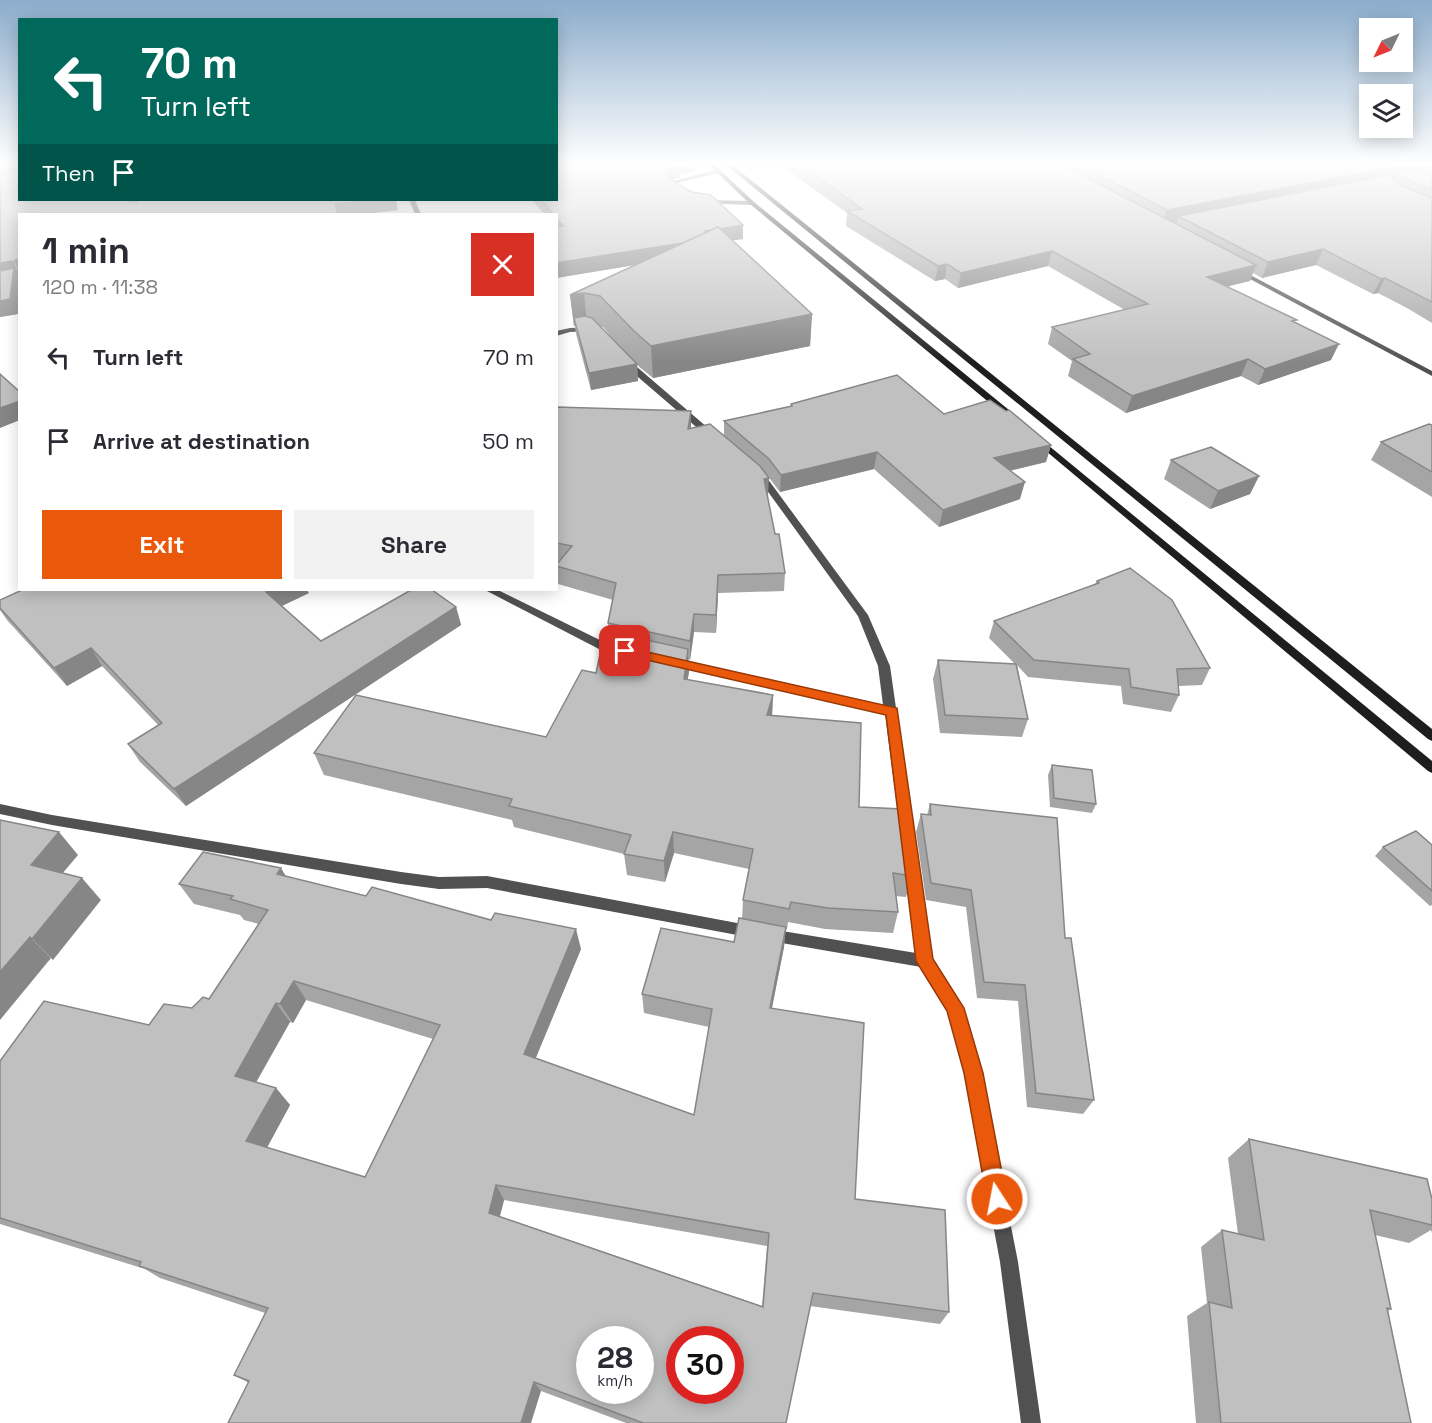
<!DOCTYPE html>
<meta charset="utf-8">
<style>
:root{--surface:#fff;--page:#f2f2f3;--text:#2b2b33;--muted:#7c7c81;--accent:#ea580c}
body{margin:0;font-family:"Space Grotesk",sans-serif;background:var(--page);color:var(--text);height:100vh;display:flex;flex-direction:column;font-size:22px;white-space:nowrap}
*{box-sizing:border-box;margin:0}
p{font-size:20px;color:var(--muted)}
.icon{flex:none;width:33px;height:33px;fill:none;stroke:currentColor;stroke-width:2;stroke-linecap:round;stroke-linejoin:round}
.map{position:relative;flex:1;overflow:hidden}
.panel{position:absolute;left:18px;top:213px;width:540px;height:378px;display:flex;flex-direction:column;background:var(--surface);border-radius:0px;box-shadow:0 3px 15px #0003}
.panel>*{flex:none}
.hud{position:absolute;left:18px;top:18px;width:540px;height:183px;border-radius:0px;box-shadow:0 3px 15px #0003;background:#00695c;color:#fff;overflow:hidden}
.needle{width:39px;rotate:227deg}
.buttons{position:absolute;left:1359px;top:18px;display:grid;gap:12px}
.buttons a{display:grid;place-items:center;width:54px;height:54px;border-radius:0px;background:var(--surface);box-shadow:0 3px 15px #0003;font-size:30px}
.speed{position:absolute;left:576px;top:1326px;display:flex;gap:12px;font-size:30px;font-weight:700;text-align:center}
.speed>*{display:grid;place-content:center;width:78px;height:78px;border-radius:50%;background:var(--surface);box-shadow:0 3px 15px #0003;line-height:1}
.speed small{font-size:15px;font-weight:400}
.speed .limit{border:9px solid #d22;background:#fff;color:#111}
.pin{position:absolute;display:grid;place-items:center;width:51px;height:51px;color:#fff;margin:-26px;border-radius:12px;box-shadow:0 3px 9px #0006}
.me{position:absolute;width:66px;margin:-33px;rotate:349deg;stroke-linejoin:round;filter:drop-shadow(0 0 4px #0008)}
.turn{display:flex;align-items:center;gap:21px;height:126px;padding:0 24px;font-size:27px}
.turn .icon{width:78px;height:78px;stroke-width:2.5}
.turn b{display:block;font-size:42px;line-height:51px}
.then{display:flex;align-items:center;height:57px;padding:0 24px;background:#0003;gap:12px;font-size:22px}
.round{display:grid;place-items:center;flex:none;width:63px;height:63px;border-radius:0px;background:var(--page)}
.summary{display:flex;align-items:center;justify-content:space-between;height:102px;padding:0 24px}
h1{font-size:36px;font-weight:800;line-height:45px}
.action{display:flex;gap:12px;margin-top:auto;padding:12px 24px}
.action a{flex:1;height:69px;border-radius:0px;background:var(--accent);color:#fff;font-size:24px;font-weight:800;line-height:69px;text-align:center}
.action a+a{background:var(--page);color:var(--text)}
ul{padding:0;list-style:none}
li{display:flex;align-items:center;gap:18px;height:84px;padding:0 24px}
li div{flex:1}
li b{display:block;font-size:22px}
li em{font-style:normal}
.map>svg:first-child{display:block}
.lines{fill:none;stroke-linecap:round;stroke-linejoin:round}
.lane{fill:#515151;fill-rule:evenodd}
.street{fill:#515151;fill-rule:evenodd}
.secondary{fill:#1e1e1e;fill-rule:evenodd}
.wall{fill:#a5a5a5;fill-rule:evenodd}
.shaded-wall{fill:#868686}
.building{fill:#c0c0c0;stroke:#868686;stroke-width:1.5;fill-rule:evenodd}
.route{fill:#ea580c;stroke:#983908;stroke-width:1.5}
</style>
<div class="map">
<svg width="1432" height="1423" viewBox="0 0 1432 1423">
<rect width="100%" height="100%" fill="#fff"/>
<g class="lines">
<!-- lane -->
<g class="lane">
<path d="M720,169L722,172L672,184L675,193H671L666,183Z"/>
<path d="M702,200L752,201L755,203L752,205L700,203Z"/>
</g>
<!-- street -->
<g class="street">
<path d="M133,200H139L141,214H135Z"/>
<path d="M409,200H415L421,214H415Z"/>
<path d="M1237,268L1432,371V376L1235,271V269Z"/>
<path d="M591,327H594V331L570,332L556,336V331L570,328Z"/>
<path d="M624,361H630L715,434V438H709L624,365Z"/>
<path d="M757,471L767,478L868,615L890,666L896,708L898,711L897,713L932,959L963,1008L981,1073L1018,1262L1041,1423H1021L1000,1262L965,1073L948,1011L921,967L770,941L765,940L763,935L765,930L770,929L916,953L885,714L674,666L668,662L674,658L883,705L878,666L858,616L761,482L752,474Z"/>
<path d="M485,590H498L606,643L620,646L622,649L616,653L599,649Z"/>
<path d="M0,804L52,815L401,872L439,877L487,876L753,926L758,927L760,932L758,937L753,938L487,888L439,889L401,884L52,825L0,814Z"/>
</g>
<!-- secondary -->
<g class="secondary">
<path d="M708,164H714L754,202L1009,410V414H1003L750,204Z"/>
<path d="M725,164H731L1432,729V741L1428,739Z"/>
<path d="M1037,436L1432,761V773L1428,771L1034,441L1033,439Z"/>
</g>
</g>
<!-- wall -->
<g class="wall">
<path d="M0,164H20L132,202L398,210L364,214H20V275H18V314L0,317Z"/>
<path d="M556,164L695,172L680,174V177L671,180L743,239L732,240L812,314L810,346L653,378L637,365L638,381L591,390L576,334L575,326H574L570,295L635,265L556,278V214H544L532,200H556ZM601,327H603L618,345Z"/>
<path d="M779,164H1432V323L1407,308L1378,293L1373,294L1316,265L1262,278L1253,273L1250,281L1226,286L1295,323L1331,360L1258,385L1241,376L1126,413L1068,376L1072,361L1048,344L1052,327L1125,310L1048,266L958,288L945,279L935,281L846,226L847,213Z"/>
<path d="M791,404L944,414L1051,445L1046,462L1010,471L1020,499L939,527L874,469L780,492L767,475L768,495L767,496L775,534L785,573L784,591L718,593L716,633L694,632L690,660L688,659L689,672L687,680L773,695L772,715L859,807L912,876L906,897L896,896L898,912L893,933L825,929L788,922L787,929H785L784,947L772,1008L855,1199L949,1312L940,1324L810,1306L786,1423H626L541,1391L249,1383L234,1375L265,1313L160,1278L145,1269L0,1224V1061L149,1025L192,1008L209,999L259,924L244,920L240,915L194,904L179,884L286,876L581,949L535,1059L694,1115L709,1027L644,1013L642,994L734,942L742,919L743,900L749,869L674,853L665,882L627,875L624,854L514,827L512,820L324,775L314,753L546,737L596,673L609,632L608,623L613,600L558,584L556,575V565L560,561L556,560V407L691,411V428L724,436V421L791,406ZM306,1000L433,1039L365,1177L267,1147L290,1105L276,1088L256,1082L290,1022L293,1023ZM504,1200L767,1246L762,1306L500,1216Z"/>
<path d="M1432,425V497L1371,460L1381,442Z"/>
<path d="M1171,460L1259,476L1250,494L1210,509L1164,479Z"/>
<path d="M1097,581L1210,668L1202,685L1179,686V695L1171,712L1123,704L1121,686L1028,677L1017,665L1028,719L1022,737L940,733L933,679L938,660L1015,664L989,638L994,621L1095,584Z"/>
<path d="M309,593L282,606L321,641L456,607L461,625L186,806L140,762L128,744L159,726L102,666L67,686L7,620L0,610V600Z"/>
<path d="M1052,765L1096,804L1092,813L1050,807L1048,775Z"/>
<path d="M930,804L1065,938L1094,1100L1083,1114L1027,1107L1018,1001L977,998L966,907L926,900L916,832L921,814L927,815Z"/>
<path d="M1432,845V905L1430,906L1375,856L1383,847Z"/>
<path d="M1249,1139L1432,1199V1233L1431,1230L1409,1243L1375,1235L1391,1309L1388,1311L1411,1423H1196L1187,1316L1207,1303L1201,1247L1222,1230L1238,1234L1228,1158Z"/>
</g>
<!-- shaded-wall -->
<g class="shaded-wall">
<path d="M677,164H695V172L680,174V177L664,182V169Z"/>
<path d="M1409,164H1432V172L1399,173L1396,179L1186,220L1178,216L1177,222L1162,225L1167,210Z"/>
<path d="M374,200H396L398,210L364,214H337L335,204Z"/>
<path d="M743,225V239L713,243V252L556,278V263L705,231Z"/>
<path d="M1323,249L1316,265L1262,278L1268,262Z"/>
<path d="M1052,251L1048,266L958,288L961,273Z"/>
<path d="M20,259V272L15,263V260Z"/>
<path d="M12,261L20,274L18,275L20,279V299L18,314L0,317V263Z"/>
<path d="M947,264L945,279L935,281L938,266Z"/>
<path d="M1256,265L1250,281L1201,293L1207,277Z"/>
<path d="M1385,278L1378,293L1373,294L1381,279Z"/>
<path d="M584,293L587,324L574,318L575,326H574L570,295Z"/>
<path d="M812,314L810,346L653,378L651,346Z"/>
<path d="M1339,344L1331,360L1258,385L1265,369Z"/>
<path d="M1248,359L1241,376L1126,413L1132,396Z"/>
<path d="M637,364L638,381L591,390L589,373Z"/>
<path d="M20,401V420L0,428V408Z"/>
<path d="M691,411V429H688Z"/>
<path d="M1051,445L1046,462L990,475L994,458Z"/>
<path d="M877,452L874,469L780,492L781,475Z"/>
<path d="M1259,476L1250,494L1210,509L1218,491Z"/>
<path d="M769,478L768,495L763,497L764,479Z"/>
<path d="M1025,482L1020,499L939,527L943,510Z"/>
<path d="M718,575V593L716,633V615Z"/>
<path d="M272,590H307L309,593L273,610L266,592Z"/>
<path d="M456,607L461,625L186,806L174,789Z"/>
<path d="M694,614V632L690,660V641Z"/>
<path d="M91,648L102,666L67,686L54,668Z"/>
<path d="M688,649L689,672L684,701V679Z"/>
<path d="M773,695L772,717L767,715Z"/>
<path d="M59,832L78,855L51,887L31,865Z"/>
<path d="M673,832L674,853L665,882L664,861Z"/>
<path d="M281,868L293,888L277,874Z"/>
<path d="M82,878L101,900L53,960L32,939Z"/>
<path d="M786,927L784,947L768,1027L770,1008Z"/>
<path d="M576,929L581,949L530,1072L524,1054Z"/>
<path d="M30,937L51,958L0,1020V972Z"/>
<path d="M294,981L306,1000L293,1023L280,1004Z"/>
<path d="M276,1003L290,1022L250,1093L235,1076Z"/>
<path d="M276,1088L290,1105L262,1157L246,1141Z"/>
<path d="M496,1185L504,1200L497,1227L489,1213Z"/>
<path d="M534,1382L541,1391L531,1423H521Z"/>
</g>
<!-- building -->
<g class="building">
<path d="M0,164H20V200H128V202H137V200H374L335,204L338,214H20V259L15,260V263L12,261L0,263V174L14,172L15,165L0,166Z"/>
<path d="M556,164H679L664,169L671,180L692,192L711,195L743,225L719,229L718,227L712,230L705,231L707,232L683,243L556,263V226H563L556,218V214H553L541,200H556Z"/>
<path d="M799,164H1060L1256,265L1207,277L1297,320L1292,321L1339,344L1265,369L1248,359L1132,396L1073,359L1090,354L1052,327L1148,304L1052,251L961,273L947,264L938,266L847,211L862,209Z"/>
<path d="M1077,164H1409L1167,210Z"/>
<path d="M1432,167V190L1406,179L1399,173Z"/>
<path d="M1388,175L1400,185L1432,198V302L1385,278L1381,279L1323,249L1268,262L1178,216Z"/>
<path d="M718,227L812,314L651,346L634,331L600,296L584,293L570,295Z"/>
<path d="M14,268L10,299L0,301V271Z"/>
<path d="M585,316L592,318L637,364L589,373L574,318Z"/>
<path d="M0,374L20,392V401L0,408Z"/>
<path d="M897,375L944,414L990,400L1006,411L1009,410L1051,445L994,458L1025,482L943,510L877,452L781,475L769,459L724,421L792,406L791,404Z"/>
<path d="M556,407L691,411L688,429L710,424L760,466L769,478L764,479L775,534H779L785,573L718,575L716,615L694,614L690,641L608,623L616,583L556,566V565L572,546L556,543Z"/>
<path d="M1429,424L1432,425V472L1381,442Z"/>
<path d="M1211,447L1259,476L1218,491L1171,460Z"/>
<path d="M1130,568L1172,600L1210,668L1177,669L1179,695L1131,687L1129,669L1034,660L994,621L1099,583L1097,581Z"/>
<path d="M22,590H272L266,592L321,641L411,590H432L456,607L174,789L128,744L162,723L91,648L54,668L0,608V600Z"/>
<path d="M605,631L688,649L684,679L773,695L767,715L861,723L859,807L903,809L912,876L893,873L898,912L828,908L791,902L789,909L743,900L753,849L673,832L664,861L624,854L631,835L509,806L512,799L314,753L356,695L546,737L582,670L596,673Z"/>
<path d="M938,660L1016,664L1028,719L945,715Z"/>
<path d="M1052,765L1092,770L1096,804L1054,798Z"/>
<path d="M930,804L1057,818L1065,938H1071L1094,1100L1036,1093L1025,985L984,982L971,890L931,883L921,814L931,815Z"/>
<path d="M0,820L59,832L31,865L82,878L32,939L30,937L0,972Z"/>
<path d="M1416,831L1432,845V891L1383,847Z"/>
<path d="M203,852L281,868L277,874L366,896L372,887L491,920L495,913L576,929L524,1054L694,1115L712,1009L642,994L661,928L734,942L739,918L786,927L770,1008L864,1023L855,1199L945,1210L949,1312L813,1293L786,1423H643L534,1382L521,1423H228L249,1381L234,1375L268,1308L139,1266L141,1262L0,1218V1061L44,1001L149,1025L164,1004L192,1008L203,997L209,999L268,910L230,899L233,896L179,884ZM294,981L440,1025L365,1177L246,1141L276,1088L235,1076L276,1003L280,1004ZM496,1185L769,1233L763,1307L489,1213ZM590,1340H640V1390H590ZM680,1340H730V1390H680Z"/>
<path d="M1249,1139L1427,1179L1432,1199V1225L1370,1210L1391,1309L1387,1308L1411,1423H1221L1209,1302L1232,1308L1222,1230L1264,1240Z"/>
</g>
<!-- sky -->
<linearGradient id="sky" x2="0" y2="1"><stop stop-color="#8baccb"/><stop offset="0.45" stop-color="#fff"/><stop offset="1" stop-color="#fff" stop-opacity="0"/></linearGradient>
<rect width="1432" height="363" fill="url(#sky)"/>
<!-- route -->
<path class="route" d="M625,647L897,708L933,959L964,1008L983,1073L1007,1199L1004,1206L997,1209L990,1206L987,1199L964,1073L947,1011L916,961L886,715L621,654L619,651L621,648Z"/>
</svg>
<div class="buttons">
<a><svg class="needle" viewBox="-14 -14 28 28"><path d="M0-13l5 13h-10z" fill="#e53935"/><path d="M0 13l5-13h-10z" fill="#7c7c81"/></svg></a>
<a><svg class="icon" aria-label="layers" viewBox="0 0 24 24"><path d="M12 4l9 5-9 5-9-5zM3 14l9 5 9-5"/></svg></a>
</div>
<div class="speed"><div>28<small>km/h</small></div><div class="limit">30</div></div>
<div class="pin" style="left:625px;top:651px;background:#d93025"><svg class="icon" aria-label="arrive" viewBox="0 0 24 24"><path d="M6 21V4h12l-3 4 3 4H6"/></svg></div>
<svg class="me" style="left:997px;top:1199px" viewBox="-20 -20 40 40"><circle r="17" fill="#ea580c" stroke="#fff" stroke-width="3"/><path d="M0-11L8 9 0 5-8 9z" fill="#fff"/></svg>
<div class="hud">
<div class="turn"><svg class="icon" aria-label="left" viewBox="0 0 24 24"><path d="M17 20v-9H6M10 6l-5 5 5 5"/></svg><div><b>70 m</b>Turn left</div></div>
<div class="then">Then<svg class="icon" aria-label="arrive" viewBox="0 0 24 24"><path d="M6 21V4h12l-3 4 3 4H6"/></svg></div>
</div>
<section class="panel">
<div class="summary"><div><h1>1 min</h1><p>120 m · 11:38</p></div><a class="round" style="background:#d93025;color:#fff"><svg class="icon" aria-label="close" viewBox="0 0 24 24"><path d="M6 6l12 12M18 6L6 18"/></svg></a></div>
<ul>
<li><svg class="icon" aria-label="left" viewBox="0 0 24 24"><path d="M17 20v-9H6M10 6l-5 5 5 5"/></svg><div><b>Turn left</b></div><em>70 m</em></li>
<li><svg class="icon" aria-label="arrive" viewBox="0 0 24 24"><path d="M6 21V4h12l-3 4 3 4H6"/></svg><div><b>Arrive at destination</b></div><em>50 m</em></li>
</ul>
<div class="action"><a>Exit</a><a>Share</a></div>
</section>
</div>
